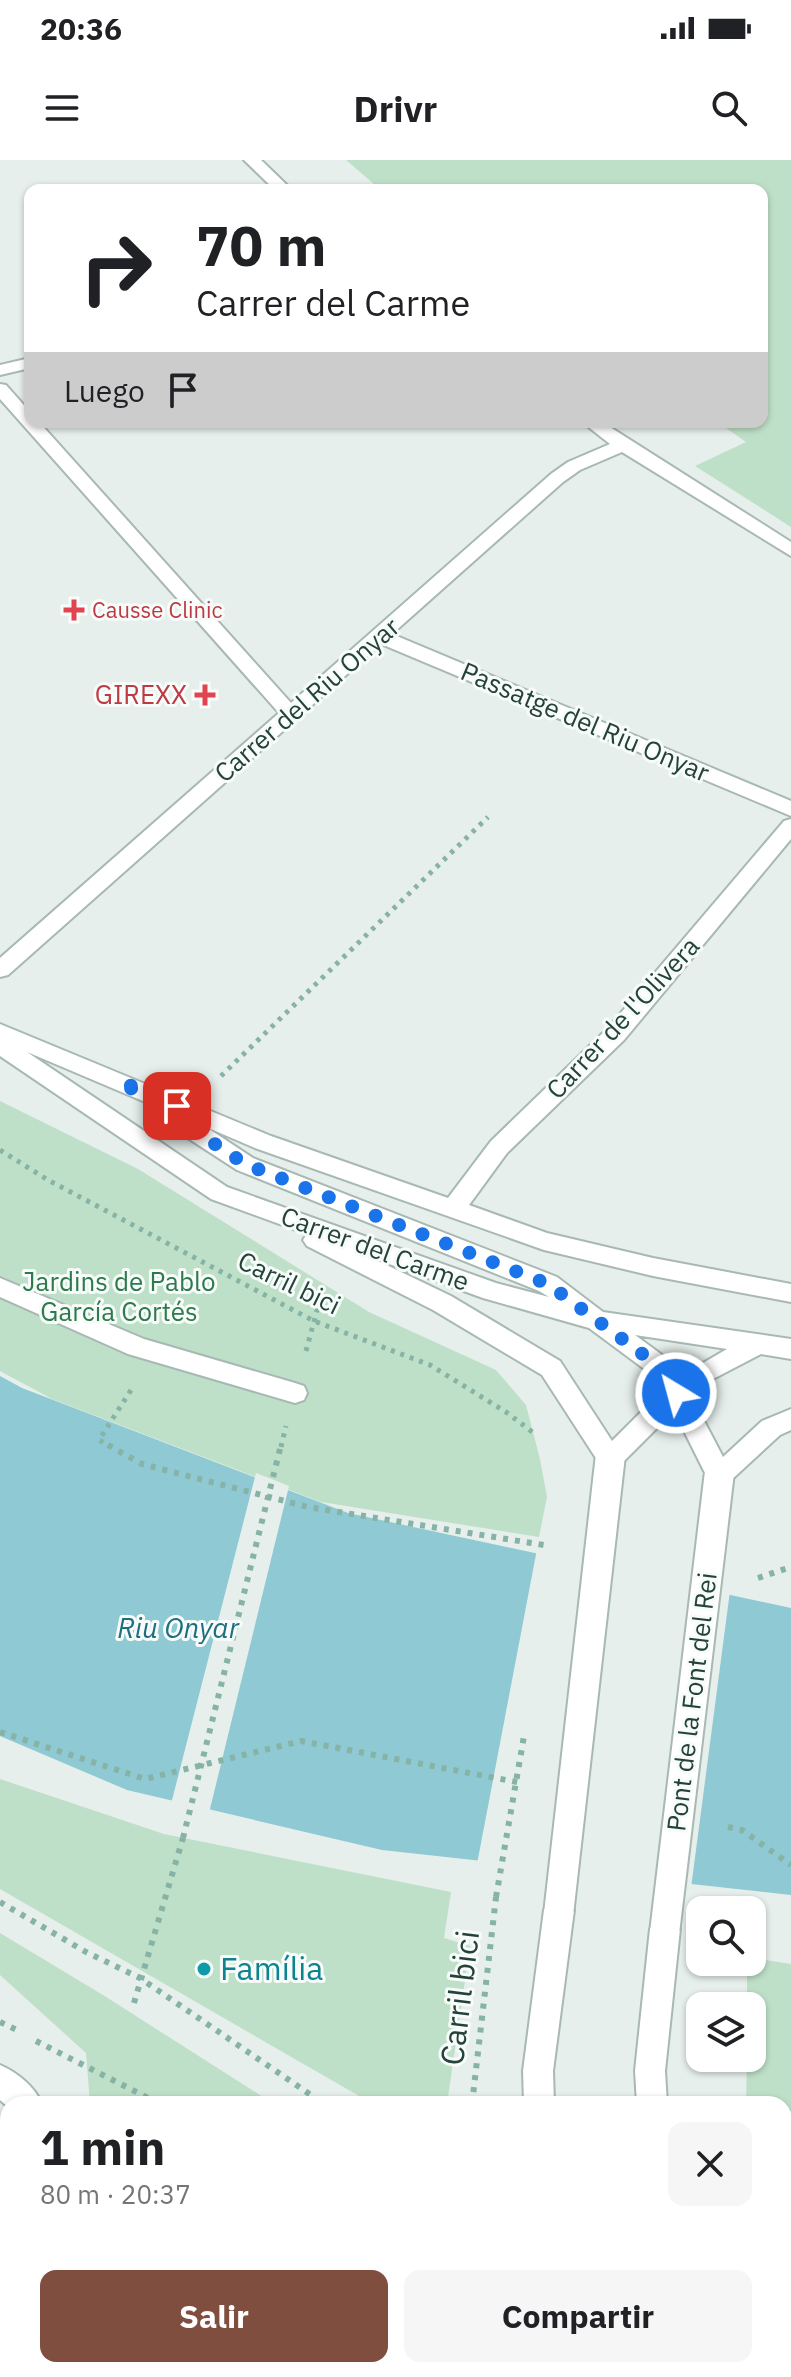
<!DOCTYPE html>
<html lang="es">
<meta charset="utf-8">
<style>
:root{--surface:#fff;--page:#f6f6f6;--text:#202124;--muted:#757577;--accent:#7f4e3f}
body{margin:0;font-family:"IBM Plex Sans",sans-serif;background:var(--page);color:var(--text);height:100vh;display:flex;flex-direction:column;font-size:30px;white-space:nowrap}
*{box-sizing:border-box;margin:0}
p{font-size:26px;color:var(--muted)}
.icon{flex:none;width:44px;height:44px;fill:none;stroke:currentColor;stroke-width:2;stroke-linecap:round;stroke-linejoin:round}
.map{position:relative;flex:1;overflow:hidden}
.sheet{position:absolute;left:0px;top:1936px;width:792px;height:282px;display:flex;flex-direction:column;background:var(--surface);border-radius:24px 24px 0 0;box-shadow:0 2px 6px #0004}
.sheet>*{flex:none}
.top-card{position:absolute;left:24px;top:24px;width:744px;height:244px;border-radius:16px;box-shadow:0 2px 6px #0004;background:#fff;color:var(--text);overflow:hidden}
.buttons{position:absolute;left:686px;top:1736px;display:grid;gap:16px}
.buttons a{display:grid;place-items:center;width:80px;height:80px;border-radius:16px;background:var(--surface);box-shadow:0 2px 6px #0004;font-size:40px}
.pin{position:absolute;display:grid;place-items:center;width:68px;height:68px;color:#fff;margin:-34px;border-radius:16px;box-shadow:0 4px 12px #0006}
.me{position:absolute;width:88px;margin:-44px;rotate:323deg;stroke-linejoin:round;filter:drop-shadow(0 0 6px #0008)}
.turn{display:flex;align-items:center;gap:28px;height:168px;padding:0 40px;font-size:36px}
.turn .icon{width:104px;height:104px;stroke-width:2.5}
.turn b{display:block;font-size:56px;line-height:68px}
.then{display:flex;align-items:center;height:76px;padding:0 40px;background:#0003;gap:16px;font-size:30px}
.round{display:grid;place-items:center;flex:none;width:84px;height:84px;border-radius:16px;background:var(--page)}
.headline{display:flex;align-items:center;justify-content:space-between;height:136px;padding:0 40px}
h1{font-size:48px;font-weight:700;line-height:60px}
.primary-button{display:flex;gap:16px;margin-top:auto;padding:16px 40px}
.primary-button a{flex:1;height:92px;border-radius:16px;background:var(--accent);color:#fff;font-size:32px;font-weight:700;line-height:92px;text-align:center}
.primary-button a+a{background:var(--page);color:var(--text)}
.status{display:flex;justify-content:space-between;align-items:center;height:56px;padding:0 40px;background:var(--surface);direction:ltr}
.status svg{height:22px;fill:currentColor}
header{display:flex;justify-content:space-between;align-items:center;height:104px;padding:0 40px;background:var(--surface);font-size:36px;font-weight:700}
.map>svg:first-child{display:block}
.built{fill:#d4dfda}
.green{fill:#bfe0c8}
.water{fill:#8ec9d4}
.pier{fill:#e6efeb}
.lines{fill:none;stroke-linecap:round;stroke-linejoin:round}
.minor-casing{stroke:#a8b8b2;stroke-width:4}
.major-casing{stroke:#c2cac8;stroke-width:4}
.path-far1{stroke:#86b3a5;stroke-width:5;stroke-dasharray:4 6;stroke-linecap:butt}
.path{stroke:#86b3a5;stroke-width:6;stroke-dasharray:5 7;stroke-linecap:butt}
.minor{fill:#fff;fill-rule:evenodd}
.major{fill:#6aa596;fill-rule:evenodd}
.minor-bridge-casing{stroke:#a8b8b2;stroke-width:33;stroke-linecap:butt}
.path-bridge-far1{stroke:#86b3a5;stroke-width:5;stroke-dasharray:4 6;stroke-linecap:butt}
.path-bridge{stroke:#86b3a5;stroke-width:6;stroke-dasharray:5 7;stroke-linecap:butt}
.minor-bridge{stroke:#fff;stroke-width:29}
.route{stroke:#1a73e8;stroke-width:14;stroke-dasharray:0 25.2}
.health-dot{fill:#e0444e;stroke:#f7fbf9;stroke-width:3}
.culture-dot{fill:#0f9aa8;stroke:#f7fbf9;stroke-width:3}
.labels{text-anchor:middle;stroke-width:6;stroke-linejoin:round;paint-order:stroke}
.far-health-label{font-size:22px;fill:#be3a42;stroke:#f7fbf9;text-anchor:start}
.health-label{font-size:26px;fill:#be3a42;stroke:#f7fbf9;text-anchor:end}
.street-label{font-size:26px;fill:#24423a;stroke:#f7fbf9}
.park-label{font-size:26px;fill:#2d7a4b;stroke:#f7fbf9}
.water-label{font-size:28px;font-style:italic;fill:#1c6f80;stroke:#f7fbf9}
.near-culture-label{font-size:32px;fill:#0d838f;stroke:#f7fbf9;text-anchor:start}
.near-street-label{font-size:32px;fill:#24423a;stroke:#f7fbf9}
</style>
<div class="status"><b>20:36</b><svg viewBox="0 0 49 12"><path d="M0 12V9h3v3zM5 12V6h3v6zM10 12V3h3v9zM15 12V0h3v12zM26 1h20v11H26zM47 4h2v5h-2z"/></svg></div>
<header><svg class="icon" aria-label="menu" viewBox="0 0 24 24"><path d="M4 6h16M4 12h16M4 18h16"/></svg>Drivr<svg class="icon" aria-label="search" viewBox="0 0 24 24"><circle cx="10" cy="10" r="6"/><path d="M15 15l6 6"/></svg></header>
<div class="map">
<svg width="791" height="2217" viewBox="0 0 791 2217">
<rect width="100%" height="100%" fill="#e6efeb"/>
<!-- built -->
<path class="built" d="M0,2074L8,2085V2210H103L109,2217H0Z"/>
<!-- green -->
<g class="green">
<path d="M346,0H791V367L695,306L746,282L717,262H762V30H381Z"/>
<path d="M0,941L138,1009L369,1152L496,1210L526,1245L540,1299L547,1337L539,1377L321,1342L52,1239L0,1211Z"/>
<path d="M0,1619L164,1674L451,1732L444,1778L470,1786L447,1944H373L0,1729Z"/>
<path d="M0,1773L103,1835L274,1944H90L86,1893L0,1815Z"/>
<path d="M752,1798L791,1804V1973L784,1971V1944H746L747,1898H752V1846H747V1802H752Z"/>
</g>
<!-- water -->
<path class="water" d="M0,1216L22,1228L348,1353L791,1448V1735L382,1690L127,1630L0,1576Z"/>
<!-- pier -->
<g class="pier">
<path d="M256,1313L289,1326L209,1653L171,1644Z"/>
<path d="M537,1389L730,1431L691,1728L477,1704Z"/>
</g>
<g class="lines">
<defs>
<g id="minor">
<path d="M244,0H261L292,30H275Z"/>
<path d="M30,198V208L0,215V205Z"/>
<path d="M0,224L6,225L30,252V262H39L291,543L551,314L568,302L610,284L582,262H602L791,382V396L622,292L580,310L563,322L392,474L791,641V656L381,484L8,815L0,817V798L279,553L0,239Z"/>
<path d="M791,659V679L624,880L507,993L469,1045L547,1073L653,1098L791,1124V1142L653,1116L544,1090L255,988L206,967L253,998L557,1117L603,1152L791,1179V1199L761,1194L713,1219L691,1236L723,1297L762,1261L791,1249V1270L780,1275L728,1323L719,1326L710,1323L674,1251L619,1306L610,1309L601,1306L542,1215L433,1150L307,1086L303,1080L307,1074L211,1039L0,896V864L271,976L448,1038L491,981L608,868L784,661ZM27,892L164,950L160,956L163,962L237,1010L539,1131L549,1137L496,1123L227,1027ZM370,1097L483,1138L589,1168L651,1214L662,1231L612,1281L560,1201L451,1136ZM635,1175L727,1189L679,1217L669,1200Z"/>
<path d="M0,1118L144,1179L295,1223L304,1226L307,1233L304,1240L295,1243L128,1194L0,1137Z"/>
<path d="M559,1737L569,1741L574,1750L553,1911L554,1944H524L523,1911L544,1750L549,1741Z"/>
<path d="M665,1755L675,1759L680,1769L665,1911L667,1944H637L635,1911L650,1769L655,1759Z"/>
<path d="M0,1905C17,1912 35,1927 42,1944H8V1947L0,1940Z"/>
<path d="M243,2210H278L281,2217H246Z"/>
</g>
<g id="major">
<path d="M784,2193L791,2195V2217H771L768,2210H784Z"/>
<path d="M530,2210H579L576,2217H527Z"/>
</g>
</defs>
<!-- minor casing -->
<use href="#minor" class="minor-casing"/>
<!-- major casing -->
<use href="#major" class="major-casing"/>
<!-- path-far1 -->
<g class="path-far1">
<path d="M221,916L488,657"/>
<path d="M0,990L48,1020L314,1161L430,1205L506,1252L535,1274"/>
<path d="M306,1191L322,1132"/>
<path d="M112,1287L99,1280L131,1230"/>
</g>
<!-- path -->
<g class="path">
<path d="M108,1285L142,1304L308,1347L550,1386"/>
<path d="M758,1418L791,1407"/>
<path d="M0,1572L145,1619L301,1581L522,1623"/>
<path d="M728,1667L742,1670L791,1705"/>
<path d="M0,1742L86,1792L140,1818L324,1944"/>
<path d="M134,1843L183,1678"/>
<path d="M0,1862L17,1870"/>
<path d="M36,1881L160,1944"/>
<path d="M472,1944L496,1737"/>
<path d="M784,1979L791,1981"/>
<path d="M784,2014L791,2016"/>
</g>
<!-- minor -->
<use href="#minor" class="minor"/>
<!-- major -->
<use href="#major" class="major"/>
<defs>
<g id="minor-bridge">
<path d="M559,1750L610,1299"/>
<path d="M665,1769L719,1316"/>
</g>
</defs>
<!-- minor-bridge casing -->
<use href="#minor-bridge" class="minor-bridge-casing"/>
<!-- path-bridge-far1 -->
<path class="path-bridge-far1" d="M281,1287L286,1266"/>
<!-- path-bridge -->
<g class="path-bridge">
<path d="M183,1678L281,1285"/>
<path d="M496,1737L524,1576"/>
</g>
<!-- minor-bridge -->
<use href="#minor-bridge" class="minor-bridge"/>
</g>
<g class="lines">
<!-- route -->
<path class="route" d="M177,946L120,921L245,1004L548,1124L660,1207L676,1233"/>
</g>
<!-- markers -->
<g class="health-dot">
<path d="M70 438h8v8h8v8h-8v8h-8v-8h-8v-8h8z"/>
<path d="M201 523h8v8h8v8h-8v8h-8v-8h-8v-8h8z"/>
</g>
<circle class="culture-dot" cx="204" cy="1809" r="8"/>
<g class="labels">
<!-- far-health labels -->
<g class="far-health-label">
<text x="92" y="458">Causse Clinic</text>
</g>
<!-- health labels -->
<g class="health-label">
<text x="187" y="544">GIREXX</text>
</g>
<!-- street labels -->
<g class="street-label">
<text transform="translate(307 540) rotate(-41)" y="9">Carrer del Riu Onyar</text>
<text transform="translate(585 562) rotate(23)" y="9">Passatge del Riu Onyar</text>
<text transform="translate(623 858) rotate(-47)" y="9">Carrer de l'Olivera</text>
<text transform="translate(375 1089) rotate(20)" y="9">Carrer del Carme</text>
<text transform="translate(289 1123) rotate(26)" y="9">Carril bici</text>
<text transform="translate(692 1542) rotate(-83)" y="9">Pont de la Font del Rei</text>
</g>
<!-- park labels -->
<g class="park-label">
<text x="119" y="1131">Jardins de Pablo<tspan x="119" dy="30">García Cortés</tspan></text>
</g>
<!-- water labels -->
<g class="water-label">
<text x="178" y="1478">Riu Onyar</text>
</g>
<!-- near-culture labels -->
<g class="near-culture-label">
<text x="220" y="1820">Família</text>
</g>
<!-- near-street labels -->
<g class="near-street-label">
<text transform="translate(460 1838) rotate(-83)" y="11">Carril bici</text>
</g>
</g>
</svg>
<div class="buttons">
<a><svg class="icon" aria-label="search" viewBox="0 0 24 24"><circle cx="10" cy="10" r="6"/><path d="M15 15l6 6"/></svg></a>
<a><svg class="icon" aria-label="layers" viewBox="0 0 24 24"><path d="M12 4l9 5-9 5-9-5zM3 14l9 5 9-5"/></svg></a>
</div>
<div class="pin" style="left:177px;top:946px;background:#d93025"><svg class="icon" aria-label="arrive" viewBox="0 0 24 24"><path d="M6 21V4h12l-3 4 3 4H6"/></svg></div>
<svg class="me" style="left:676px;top:1233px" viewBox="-20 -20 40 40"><circle r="17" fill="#1a73e8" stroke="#fff" stroke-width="3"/><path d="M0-11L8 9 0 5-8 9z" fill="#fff"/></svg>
<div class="top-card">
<div class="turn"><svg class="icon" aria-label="right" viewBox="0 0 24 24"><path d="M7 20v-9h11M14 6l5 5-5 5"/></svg><div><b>70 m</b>Carrer del Carme</div></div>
<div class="then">Luego<svg class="icon" aria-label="arrive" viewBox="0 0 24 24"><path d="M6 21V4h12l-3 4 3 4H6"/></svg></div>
</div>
<section class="sheet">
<div class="headline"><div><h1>1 min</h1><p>80 m · 20:37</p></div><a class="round"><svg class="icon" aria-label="close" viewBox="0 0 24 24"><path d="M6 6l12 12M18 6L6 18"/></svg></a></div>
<div class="primary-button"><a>Salir</a><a>Compartir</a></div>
</section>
</div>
